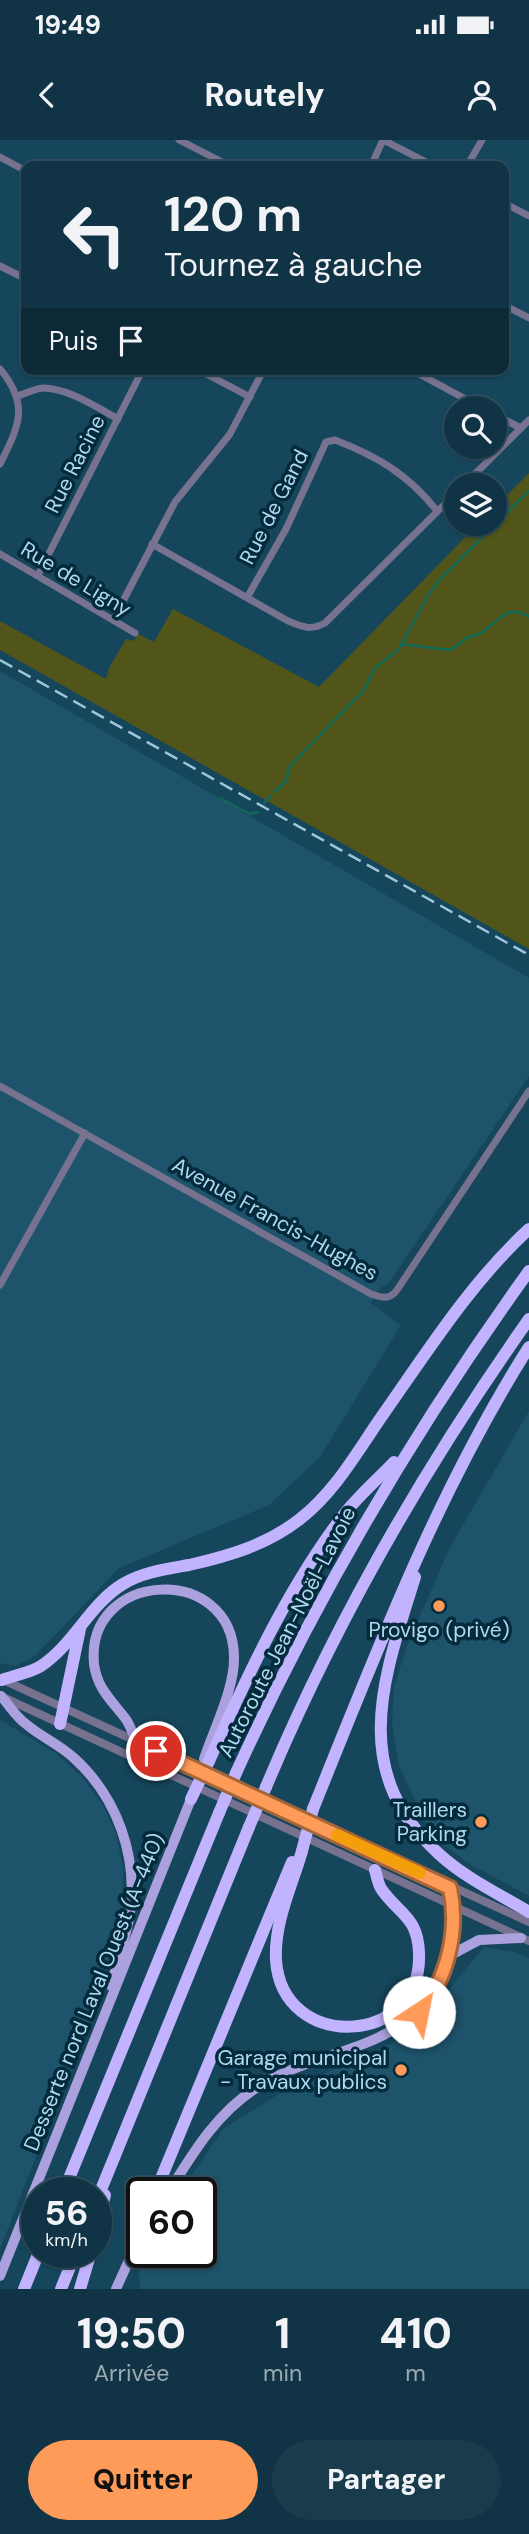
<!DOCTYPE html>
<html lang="fr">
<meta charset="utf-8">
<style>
:root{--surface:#103445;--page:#193c4c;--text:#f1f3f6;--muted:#9caab3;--line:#304f5e;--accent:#fe9b59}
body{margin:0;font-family:"DM Sans",sans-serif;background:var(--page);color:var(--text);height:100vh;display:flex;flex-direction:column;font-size:26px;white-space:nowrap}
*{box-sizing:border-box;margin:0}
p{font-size:23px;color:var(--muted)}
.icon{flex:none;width:38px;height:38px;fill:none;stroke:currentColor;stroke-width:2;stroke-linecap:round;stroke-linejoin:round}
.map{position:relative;height:2149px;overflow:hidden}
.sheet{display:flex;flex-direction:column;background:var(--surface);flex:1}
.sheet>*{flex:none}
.hud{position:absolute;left:21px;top:21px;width:488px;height:214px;border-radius:14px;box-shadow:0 2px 5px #0004,0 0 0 2px var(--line);background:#103445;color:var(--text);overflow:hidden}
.controls{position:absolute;left:444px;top:256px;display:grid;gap:14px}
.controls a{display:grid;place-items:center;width:63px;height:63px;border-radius:50%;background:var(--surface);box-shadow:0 2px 5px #0004,0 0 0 2px var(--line);font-size:35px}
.speed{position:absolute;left:21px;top:2037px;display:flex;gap:14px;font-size:35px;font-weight:700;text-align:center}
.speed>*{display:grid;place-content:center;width:91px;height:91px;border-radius:50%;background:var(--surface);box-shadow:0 2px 5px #0004,0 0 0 2px var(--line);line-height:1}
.speed small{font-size:18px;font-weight:400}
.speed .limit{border:4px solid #111;border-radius:10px;background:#fff;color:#111}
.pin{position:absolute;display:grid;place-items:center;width:60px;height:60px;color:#fff;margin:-30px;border:4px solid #fff;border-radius:50%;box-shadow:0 2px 7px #0007}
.me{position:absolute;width:77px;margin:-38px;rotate:34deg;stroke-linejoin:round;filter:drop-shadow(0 0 5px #0008)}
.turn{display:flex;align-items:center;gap:24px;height:147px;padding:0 28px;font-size:32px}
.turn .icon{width:91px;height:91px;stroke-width:2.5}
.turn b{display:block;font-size:49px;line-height:60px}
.then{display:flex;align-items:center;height:66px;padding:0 28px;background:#0003;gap:14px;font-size:26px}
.eta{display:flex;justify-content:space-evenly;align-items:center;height:119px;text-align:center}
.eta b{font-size:42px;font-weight:800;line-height:49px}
.button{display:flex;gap:14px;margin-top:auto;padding:14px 28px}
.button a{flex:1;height:80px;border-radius:42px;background:var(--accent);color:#111;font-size:28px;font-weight:800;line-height:80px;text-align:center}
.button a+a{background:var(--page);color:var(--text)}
.status{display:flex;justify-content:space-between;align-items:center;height:49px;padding:0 35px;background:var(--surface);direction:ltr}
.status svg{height:19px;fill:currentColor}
header{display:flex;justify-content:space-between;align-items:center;height:91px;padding:0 28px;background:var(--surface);font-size:32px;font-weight:800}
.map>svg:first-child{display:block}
.built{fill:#1e536c}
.green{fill:#515519}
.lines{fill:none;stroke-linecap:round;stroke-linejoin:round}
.stream{stroke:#106a56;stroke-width:2.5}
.minor{stroke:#777290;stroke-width:7}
.tertiary{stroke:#777290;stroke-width:8}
.primary{stroke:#aca1df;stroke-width:10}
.motorway{stroke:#c1b3fe;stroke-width:12}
.rail{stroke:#9dc6dd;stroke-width:2.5;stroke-dasharray:14 7;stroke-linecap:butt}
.motorway-bridge{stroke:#c1b3fe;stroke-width:12}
.route-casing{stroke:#a5653a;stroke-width:18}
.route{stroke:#fe9b59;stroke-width:12}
.slow{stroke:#f59e0b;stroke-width:12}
.poi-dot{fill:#fe9b59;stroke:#042b3c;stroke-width:2.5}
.labels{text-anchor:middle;stroke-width:7;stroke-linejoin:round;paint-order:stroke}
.street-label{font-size:21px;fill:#b0d8ef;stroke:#042b3c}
.poi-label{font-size:21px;fill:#b0d8ef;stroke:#042b3c;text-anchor:end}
</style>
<div class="status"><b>19:49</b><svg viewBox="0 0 49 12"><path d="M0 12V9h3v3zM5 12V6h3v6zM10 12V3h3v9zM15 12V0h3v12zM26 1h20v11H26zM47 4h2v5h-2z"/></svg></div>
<header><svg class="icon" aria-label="back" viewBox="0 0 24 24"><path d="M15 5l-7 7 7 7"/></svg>Routely<svg class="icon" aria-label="person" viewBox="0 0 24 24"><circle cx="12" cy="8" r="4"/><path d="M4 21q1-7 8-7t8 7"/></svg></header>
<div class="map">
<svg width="529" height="2149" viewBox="0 0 529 2149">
<rect width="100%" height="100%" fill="#16465c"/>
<!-- built -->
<g class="built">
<path d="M0,531L529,838V936L388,1144L380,1148L371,1163L401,1185L320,1317L269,1365L119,1428L35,1516L16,1526L0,1523Z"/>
<path d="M529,1271V1756L471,1725L444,1705L426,1684L399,1626L392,1583L394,1547L407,1506L448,1411Z"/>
<path d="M0,1580L57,1614L81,1636L103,1665L116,1694L123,1728V1767L119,1796L81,1901L0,2109Z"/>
<path d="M484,1807L515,1812L529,1818V2149H141L138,2132L146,2112H201V2053H180L223,1989L279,1954L413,1893Z"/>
</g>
<!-- green -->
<path class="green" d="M529,333V809L0,510V481L106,539L109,528L126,499L134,501L138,494L154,502L173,469L319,547L479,383H495V367Z"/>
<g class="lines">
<!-- stream -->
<g class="stream">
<path d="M400,504L450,510C457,507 462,500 469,497C475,495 480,495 485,490C501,478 509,464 529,477"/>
<path d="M274,652L287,640L288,628L364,550L375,528L399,509L430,452L444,435L529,351"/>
<path d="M220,658L250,674L258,672"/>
<path d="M264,663L271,656"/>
</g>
<!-- minor -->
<g class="minor">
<path d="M179,0L230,26"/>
<path d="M383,0L434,26"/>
<path d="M0,17L26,31"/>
<path d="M371,26L383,0"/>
<path d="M467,26L482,0"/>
<path d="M504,63L529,76"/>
<path d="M0,126L26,139"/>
<path d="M504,165L529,178"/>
<path d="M0,229C30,265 19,286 0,324"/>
<path d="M197,229L250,257"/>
<path d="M410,229L482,268"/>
<path d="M17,256C25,254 36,248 44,248C70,249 96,267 118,279"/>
<path d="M495,275L521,288"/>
<path d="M464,345L529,280"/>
<path d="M152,404L288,481C303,487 310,491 325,483L457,352"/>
<path d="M0,414L135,493"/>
<path d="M38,435L143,229"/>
<path d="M248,456L286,389L326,302L335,300C377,316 409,335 437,371"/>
<path d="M113,480L175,362L230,294L264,229"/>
<path d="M0,946L371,1154C382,1158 390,1160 397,1150L529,951"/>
<path d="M0,1145L85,993"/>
</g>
<!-- tertiary -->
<g class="tertiary">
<path d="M1,1539L529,1782"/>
<path d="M5,1558L529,1801"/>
</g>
<!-- primary -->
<g class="primary">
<path d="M1,1556C9,1565 16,1577 26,1584C41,1597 59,1604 74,1618C117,1657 138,1716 130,1773C126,1798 117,1822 111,1846"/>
<path d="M136,1602C133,1594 130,1584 125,1578C111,1560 97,1548 94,1524C85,1430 233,1422 234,1517C235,1547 214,1589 204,1619"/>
<path d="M447,1817L479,1800L521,1798"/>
<path d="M168,2053C193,2013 216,1974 256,1948C323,1904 414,1915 444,1826C453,1799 456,1775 450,1747"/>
<path d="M0,2136L191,1659"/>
<path d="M116,2149L135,2107"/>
</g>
<!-- motorway -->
<g class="motorway">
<path d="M415,1437C384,1537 347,1630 439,1714C465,1738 499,1754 529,1772"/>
<path d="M2,1540C15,1535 30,1533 41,1526C74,1504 90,1464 123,1444C143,1432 167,1429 189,1425C229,1416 267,1405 300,1379C335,1352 357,1312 382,1276C427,1212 471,1142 529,1089"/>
<path d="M60,1584L80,1489"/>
<path d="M209,1621C247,1537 286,1451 342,1377C357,1357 377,1340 394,1322"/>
<path d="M236,1633C317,1455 415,1289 529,1131"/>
<path d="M266,1647C335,1482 426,1325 529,1179"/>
<path d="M313,1669C377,1511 437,1352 529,1207"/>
<path d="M302,1711C292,1746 274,1782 276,1820C282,1913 423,1907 419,1813C418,1777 399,1774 382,1750C378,1745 377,1736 375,1730"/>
<path d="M63,2053L219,1673"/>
<path d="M155,2053L292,1722"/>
<path d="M96,2062L249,1687"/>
<path d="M96,2091L105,2055"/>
<path d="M131,2113L142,2086"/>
<path d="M24,2149L39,2112"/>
<path d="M61,2149L76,2112"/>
<path d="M80,2149L91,2112"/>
</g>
<!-- rail -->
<path class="rail" d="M0,520L529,815"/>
<!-- motorway-bridge -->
<g class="motorway-bridge">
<path d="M191,1659L209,1621"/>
<path d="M219,1673L236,1633"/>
<path d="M249,1687L266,1647"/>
<path d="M302,1711L313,1669"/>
</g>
</g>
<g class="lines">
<defs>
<path id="route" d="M156,1611L450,1748C459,1790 448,1839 419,1872"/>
</defs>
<!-- route casing -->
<use href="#route" class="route-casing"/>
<!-- route -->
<use href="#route" class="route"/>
<!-- slow -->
<path class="slow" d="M337,1695L420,1733"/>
</g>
<!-- markers -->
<g class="poi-dot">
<circle cx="439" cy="1466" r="7"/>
<circle cx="481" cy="1682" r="7"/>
<circle cx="401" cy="1930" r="7"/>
</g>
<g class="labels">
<!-- street labels -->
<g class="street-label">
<text transform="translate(75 324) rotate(-63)" y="7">Rue Racine</text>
<text transform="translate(274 367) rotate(-63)" y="7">Rue de Gand</text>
<text transform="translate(76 439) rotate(31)" y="7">Rue de Ligny</text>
<text transform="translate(275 1079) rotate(29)" y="7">Avenue Francis-Hughes</text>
<text transform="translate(287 1492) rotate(-63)" y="7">Autoroute Jean-Noël-Lavoie</text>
<text transform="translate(94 1852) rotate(-68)" y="7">Desserte nord Laval Ouest (A-440)</text>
</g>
<!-- poi labels -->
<g class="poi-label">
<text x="439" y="1497" text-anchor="middle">Provigo (privé)</text>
<text x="467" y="1677">Traillers<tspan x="467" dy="24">Parking</tspan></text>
<text x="387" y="1925">Garage municipal<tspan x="387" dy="24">- Travaux publics</tspan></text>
</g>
</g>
</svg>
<div class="controls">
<a><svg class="icon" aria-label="search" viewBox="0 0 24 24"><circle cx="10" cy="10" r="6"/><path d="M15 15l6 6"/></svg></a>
<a><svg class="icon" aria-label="layers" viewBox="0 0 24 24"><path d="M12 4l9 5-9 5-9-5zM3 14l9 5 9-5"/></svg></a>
</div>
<div class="speed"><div>56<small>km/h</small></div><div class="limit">60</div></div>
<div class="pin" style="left:156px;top:1611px;background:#d93025"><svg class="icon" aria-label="arrive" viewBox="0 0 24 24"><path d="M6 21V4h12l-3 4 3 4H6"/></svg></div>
<svg class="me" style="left:419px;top:1872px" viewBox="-20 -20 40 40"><circle r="19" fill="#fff"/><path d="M0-13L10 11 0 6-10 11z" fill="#fe9b59"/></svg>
<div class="hud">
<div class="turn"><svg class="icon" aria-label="left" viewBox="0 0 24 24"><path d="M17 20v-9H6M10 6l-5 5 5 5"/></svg><div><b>120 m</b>Tournez à gauche</div></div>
<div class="then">Puis<svg class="icon" aria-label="arrive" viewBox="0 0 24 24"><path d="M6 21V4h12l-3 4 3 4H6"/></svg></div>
</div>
</div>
<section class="sheet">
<div class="eta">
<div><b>19:50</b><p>Arrivée</p></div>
<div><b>1</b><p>min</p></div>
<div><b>410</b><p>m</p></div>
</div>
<div class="button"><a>Quitter</a><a>Partager</a></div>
</section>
